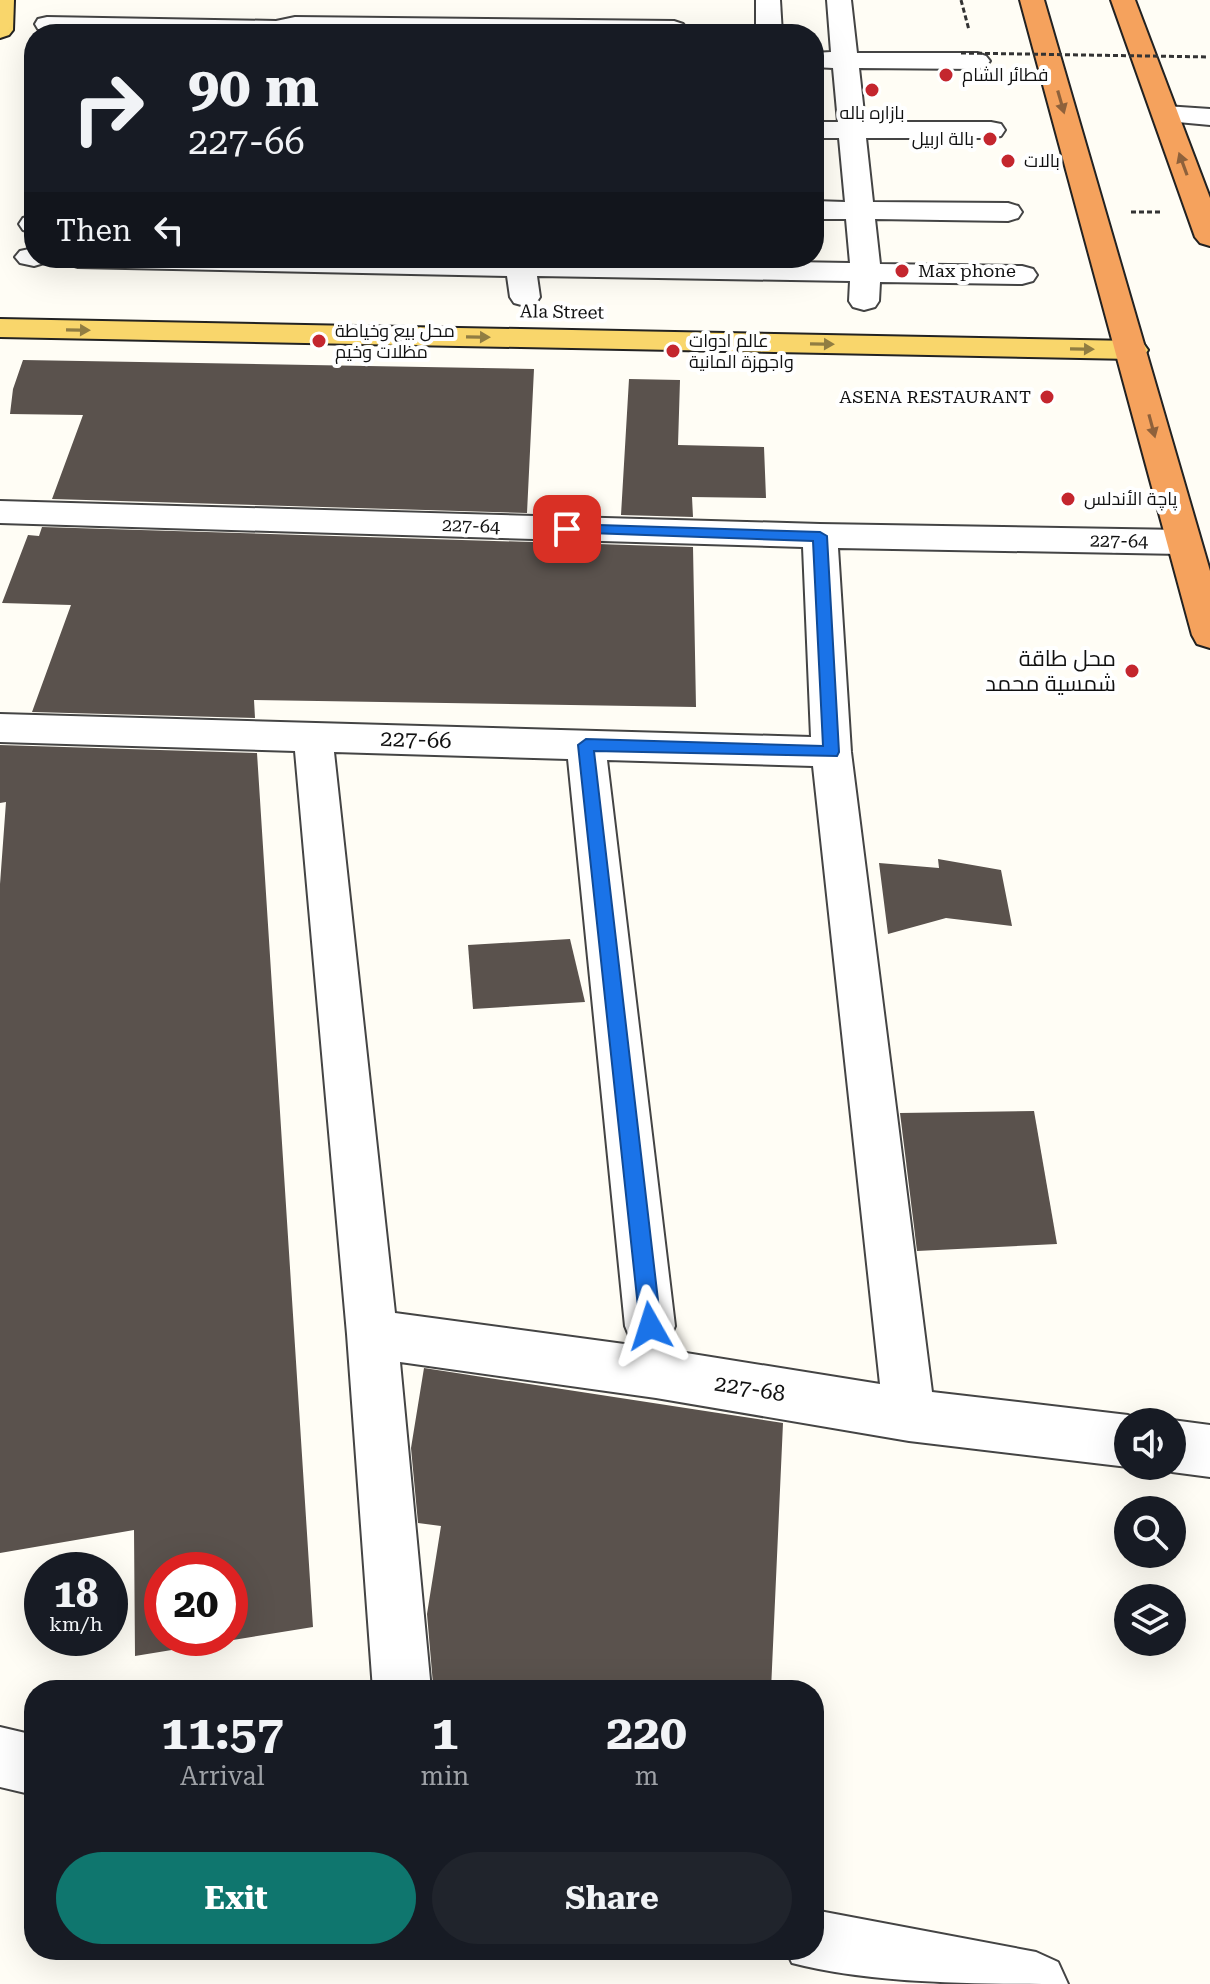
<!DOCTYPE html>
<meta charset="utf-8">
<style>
:root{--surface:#171b24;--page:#20242c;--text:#f1f3f6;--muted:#9ea1a6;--accent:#0f766e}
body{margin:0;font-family:"Roboto Serif",Cairo,serif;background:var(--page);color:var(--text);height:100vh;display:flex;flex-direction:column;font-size:30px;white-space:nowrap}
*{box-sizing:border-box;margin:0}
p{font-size:26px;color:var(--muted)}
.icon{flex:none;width:44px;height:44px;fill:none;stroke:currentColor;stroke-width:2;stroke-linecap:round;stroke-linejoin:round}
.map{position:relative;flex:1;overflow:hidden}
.sheet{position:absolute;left:24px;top:1680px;width:800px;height:280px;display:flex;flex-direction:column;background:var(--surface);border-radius:32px;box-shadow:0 8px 32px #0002}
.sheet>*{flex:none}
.hud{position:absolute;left:24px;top:24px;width:800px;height:244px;border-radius:32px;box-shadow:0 8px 32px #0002;background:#171b24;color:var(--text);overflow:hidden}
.buttons{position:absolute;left:1114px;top:1408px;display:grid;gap:16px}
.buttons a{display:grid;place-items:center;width:72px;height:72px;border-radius:50%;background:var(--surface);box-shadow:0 8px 32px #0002;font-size:40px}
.speed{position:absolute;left:24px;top:1552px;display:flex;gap:16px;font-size:40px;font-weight:700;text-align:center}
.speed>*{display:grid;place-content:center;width:104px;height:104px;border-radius:50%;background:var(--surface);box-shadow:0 8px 32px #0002;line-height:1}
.speed small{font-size:20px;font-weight:400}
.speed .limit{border:12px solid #d22;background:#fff;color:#111}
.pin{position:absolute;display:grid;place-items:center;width:68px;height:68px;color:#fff;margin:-34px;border-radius:16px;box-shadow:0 4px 12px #0006}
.me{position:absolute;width:88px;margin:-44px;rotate:354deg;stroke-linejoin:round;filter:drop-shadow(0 0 6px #0008)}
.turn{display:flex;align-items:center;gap:28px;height:168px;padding:0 32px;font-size:36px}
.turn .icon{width:104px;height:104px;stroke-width:2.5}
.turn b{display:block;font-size:56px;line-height:68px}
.then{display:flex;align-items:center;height:76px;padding:0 32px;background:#0003;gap:16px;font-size:30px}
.eta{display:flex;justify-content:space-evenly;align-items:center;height:136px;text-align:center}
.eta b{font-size:48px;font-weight:700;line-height:56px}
.cta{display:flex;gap:16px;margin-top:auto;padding:16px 32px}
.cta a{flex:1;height:92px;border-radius:48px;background:var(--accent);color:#fff;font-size:32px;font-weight:700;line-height:92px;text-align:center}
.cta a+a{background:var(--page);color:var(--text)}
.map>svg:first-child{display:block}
.building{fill:#5a524d;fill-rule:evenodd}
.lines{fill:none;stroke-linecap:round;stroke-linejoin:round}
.minor-casing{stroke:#444;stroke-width:4}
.major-casing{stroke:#222;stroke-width:4}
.highway-casing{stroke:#222;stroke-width:4}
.path{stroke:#333;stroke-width:3;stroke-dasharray:5 3;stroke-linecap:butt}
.minor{fill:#fff;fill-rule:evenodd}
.major{fill:#f9d66b;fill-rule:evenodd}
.highway{fill:#f5a25d;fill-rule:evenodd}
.path-bridge{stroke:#333;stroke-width:3;stroke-dasharray:5 3;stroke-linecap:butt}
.oneway{fill:#8e613b}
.oneway2{fill:#917d42}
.route{fill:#1a73e8;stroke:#114b97;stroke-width:2}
.poi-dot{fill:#c4262e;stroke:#fff;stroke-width:3}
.labels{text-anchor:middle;stroke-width:8;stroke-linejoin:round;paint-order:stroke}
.far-poi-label{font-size:18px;fill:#111;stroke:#fff;text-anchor:start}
.far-street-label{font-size:18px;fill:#111;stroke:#fff}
.poi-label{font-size:22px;fill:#111;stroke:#fff;text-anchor:end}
.street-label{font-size:22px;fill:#111;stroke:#fff}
</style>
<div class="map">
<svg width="1210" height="1984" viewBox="0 0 1210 1984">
<rect width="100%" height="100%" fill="#fffdf5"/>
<!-- building -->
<g class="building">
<path d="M23,360L534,369L527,513L52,499L83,415L10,414L13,389Z"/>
<path d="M629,379L680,380L678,445L764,447L766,498L692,497L693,517L621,515Z"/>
<path d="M42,527L693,547L696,707L254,700L255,718L32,712L71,605L2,603L28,535L39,536Z"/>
<path d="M0,745L257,753L313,1627L135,1656L134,1530L0,1553V884L6,802L0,803ZM162,1570H230V1638H162Z"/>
<path d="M938,859L1001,870L1012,926L946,918L888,934L879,863L939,868Z"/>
<path d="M570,939L585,1002L473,1009L468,945Z"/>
<path d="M1034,1111L1057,1244L917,1251L900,1113Z"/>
<path d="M424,1368L783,1423L771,1690H472L433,1684L427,1614L441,1526L418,1523L411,1448Z"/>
</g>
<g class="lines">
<defs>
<g id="minor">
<path d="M756,0H780L782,34H756Z"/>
<path d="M827,0H851L857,53H977L986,56L990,61L986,66L977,69L859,68L865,122H991L1001,124L1005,130L1001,136L991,138H866L873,202L1008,203L1018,206L1022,212L1018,218L1008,221L875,219L880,264L1022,266L1033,269L1037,275L1033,281L1022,284L880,282L879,301L875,307L864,310L853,307L849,301L850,281L537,276L540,297L536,303L525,306L514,303L510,297L507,276L78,267L68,264L63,258H535L850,263L846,219H814V201L845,202L839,138H814V122H838L833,68L814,67V53L831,52Z"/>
<path d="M47,17L276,21L295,17L674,21L683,24L687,29L683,34L296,32L162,34L38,29L35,24L38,19Z"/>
<path d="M1165,106L1210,109V125L1156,120L1152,114L1156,108Z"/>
<path d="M34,215V233L23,230L19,224L23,218Z"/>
<path d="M34,248V258H48L44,263L34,266L20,263L15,257L20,251Z"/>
<path d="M0,501L820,524L1182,530L1194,534L1200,542L1194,550L1182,554L838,548L851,752L932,1392L1128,1415L1146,1422H1128V1466H1131L1128,1467L909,1441L656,1398L400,1362L431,1690H373L347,1334L295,751L0,742V714L811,737L803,547L0,523ZM334,752L568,759L625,1326L632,1343L639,1346L395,1313ZM607,760L813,766L880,1384L655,1348L668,1343L675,1326Z"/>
<path d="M1172,1420L1210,1425V1477L1172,1472L1157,1466H1172V1422H1166Z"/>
<path d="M0,1727L34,1735V1795L0,1787Z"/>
<path d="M814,1910L1036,1952L1058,1962L1068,1984C981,1984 872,1984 792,1963L786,1950H814Z"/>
</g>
<g id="major">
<path d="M0,0H14L13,30L9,35L0,38Z"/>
<path d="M0,319L1132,341L1143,343L1148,350L1143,357L1132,359L0,337Z"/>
</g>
<g id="highway">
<path d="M1020,0H1044L1210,571V648L1197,644L1192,635Z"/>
<path d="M1111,0H1135L1210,198V246L1200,243L1195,237Z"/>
</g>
</defs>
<!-- minor casing -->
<use href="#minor" class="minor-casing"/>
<!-- major casing -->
<use href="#major" class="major-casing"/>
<!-- highway casing -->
<use href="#highway" class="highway-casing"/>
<!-- path -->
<g class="path">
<path d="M961,0L969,30"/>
<path d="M1131,212H1161"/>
</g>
<!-- minor -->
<use href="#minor" class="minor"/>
<!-- major -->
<use href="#major" class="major"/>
<!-- highway -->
<use href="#highway" class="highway"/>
<!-- path-bridge -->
<path class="path-bridge" d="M961,53L1209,57"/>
</g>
<!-- one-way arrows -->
<defs><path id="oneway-solid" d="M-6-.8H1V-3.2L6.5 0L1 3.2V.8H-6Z" transform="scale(2)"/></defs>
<g class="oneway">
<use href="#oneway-solid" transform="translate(1061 102) rotate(74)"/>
<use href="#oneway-solid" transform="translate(1183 164) rotate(-110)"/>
<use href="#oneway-solid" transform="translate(1152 426) rotate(75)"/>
</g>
<g class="oneway2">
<use href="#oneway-solid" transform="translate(78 330) rotate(1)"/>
<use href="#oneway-solid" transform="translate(478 337) rotate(1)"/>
<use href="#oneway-solid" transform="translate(822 344) rotate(1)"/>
<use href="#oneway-solid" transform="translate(1082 349) rotate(1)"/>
</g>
<!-- route -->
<path class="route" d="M567,524L820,532L827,536L839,752L837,756L594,751L661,1326L658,1333L650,1336L643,1333L640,1326L578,745L586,739L823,746L813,541L562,532L560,529Z"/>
<!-- markers -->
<g class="poi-dot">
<circle cx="946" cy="75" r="8"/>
<circle cx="872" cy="90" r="8"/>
<circle cx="990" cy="139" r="8"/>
<circle cx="1008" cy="161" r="8"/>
<circle cx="902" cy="271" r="8"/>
<circle cx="319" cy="341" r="8"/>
<circle cx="673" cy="351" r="8"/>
<circle cx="1047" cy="397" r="8"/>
<circle cx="1068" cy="499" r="8"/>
<circle cx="1132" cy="671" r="8"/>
</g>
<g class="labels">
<!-- far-poi labels -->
<g class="far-poi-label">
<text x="962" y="81">فطائر الشام</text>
<text x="872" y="119" text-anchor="middle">بازاره باله</text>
<text x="974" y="145" text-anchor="end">بالة اربيل</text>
<text x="1024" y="167">بالات</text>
<text x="918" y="277">Max phone</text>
<text x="335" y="337">محل بيع وخياطة<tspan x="335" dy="21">مظلات وخيم</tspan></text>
<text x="689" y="347">عالم ادوات<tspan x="689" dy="21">واجهزة المانية</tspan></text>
<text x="1031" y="403" text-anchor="end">ASENA RESTAURANT</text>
<text x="1084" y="505">پاچة الأندلس</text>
</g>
<!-- far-street labels -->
<g class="far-street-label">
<text transform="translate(562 312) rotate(1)" y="6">Ala Street</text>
<text transform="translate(471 526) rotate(2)" y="6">227-64</text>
<text transform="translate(1119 541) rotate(1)" y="6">227-64</text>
</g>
<!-- poi labels -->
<g class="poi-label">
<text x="1116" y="666">محل طاقة<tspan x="1116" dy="25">شمسية محمد</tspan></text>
</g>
<!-- street labels -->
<g class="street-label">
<text transform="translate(416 739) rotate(2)" y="8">227-66</text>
<text transform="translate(750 1388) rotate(9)" y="8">227-68</text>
</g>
</g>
</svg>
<div class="buttons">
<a><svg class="icon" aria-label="sound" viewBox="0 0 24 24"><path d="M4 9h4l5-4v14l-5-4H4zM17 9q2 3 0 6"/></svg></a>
<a><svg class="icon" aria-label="search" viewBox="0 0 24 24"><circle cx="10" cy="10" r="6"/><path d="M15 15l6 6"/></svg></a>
<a><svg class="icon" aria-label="layers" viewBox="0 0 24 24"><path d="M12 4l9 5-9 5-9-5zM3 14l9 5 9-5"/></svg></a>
</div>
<div class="speed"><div>18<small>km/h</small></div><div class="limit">20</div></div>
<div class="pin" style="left:567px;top:529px;background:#d93025"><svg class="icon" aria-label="arrive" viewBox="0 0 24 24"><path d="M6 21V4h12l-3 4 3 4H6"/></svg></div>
<svg class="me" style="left:650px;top:1326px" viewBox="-20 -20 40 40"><path d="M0-17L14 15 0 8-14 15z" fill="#1a73e8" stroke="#fff" stroke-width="4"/></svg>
<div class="hud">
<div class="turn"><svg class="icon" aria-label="right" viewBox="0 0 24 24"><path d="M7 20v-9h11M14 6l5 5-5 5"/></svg><div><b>90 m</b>227-66</div></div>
<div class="then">Then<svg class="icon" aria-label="left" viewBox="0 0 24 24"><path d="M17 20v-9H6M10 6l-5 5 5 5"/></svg></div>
</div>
<section class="sheet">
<div class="eta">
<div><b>11:57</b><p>Arrival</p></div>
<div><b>1</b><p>min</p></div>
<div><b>220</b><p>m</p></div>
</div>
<div class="cta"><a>Exit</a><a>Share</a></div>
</section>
</div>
